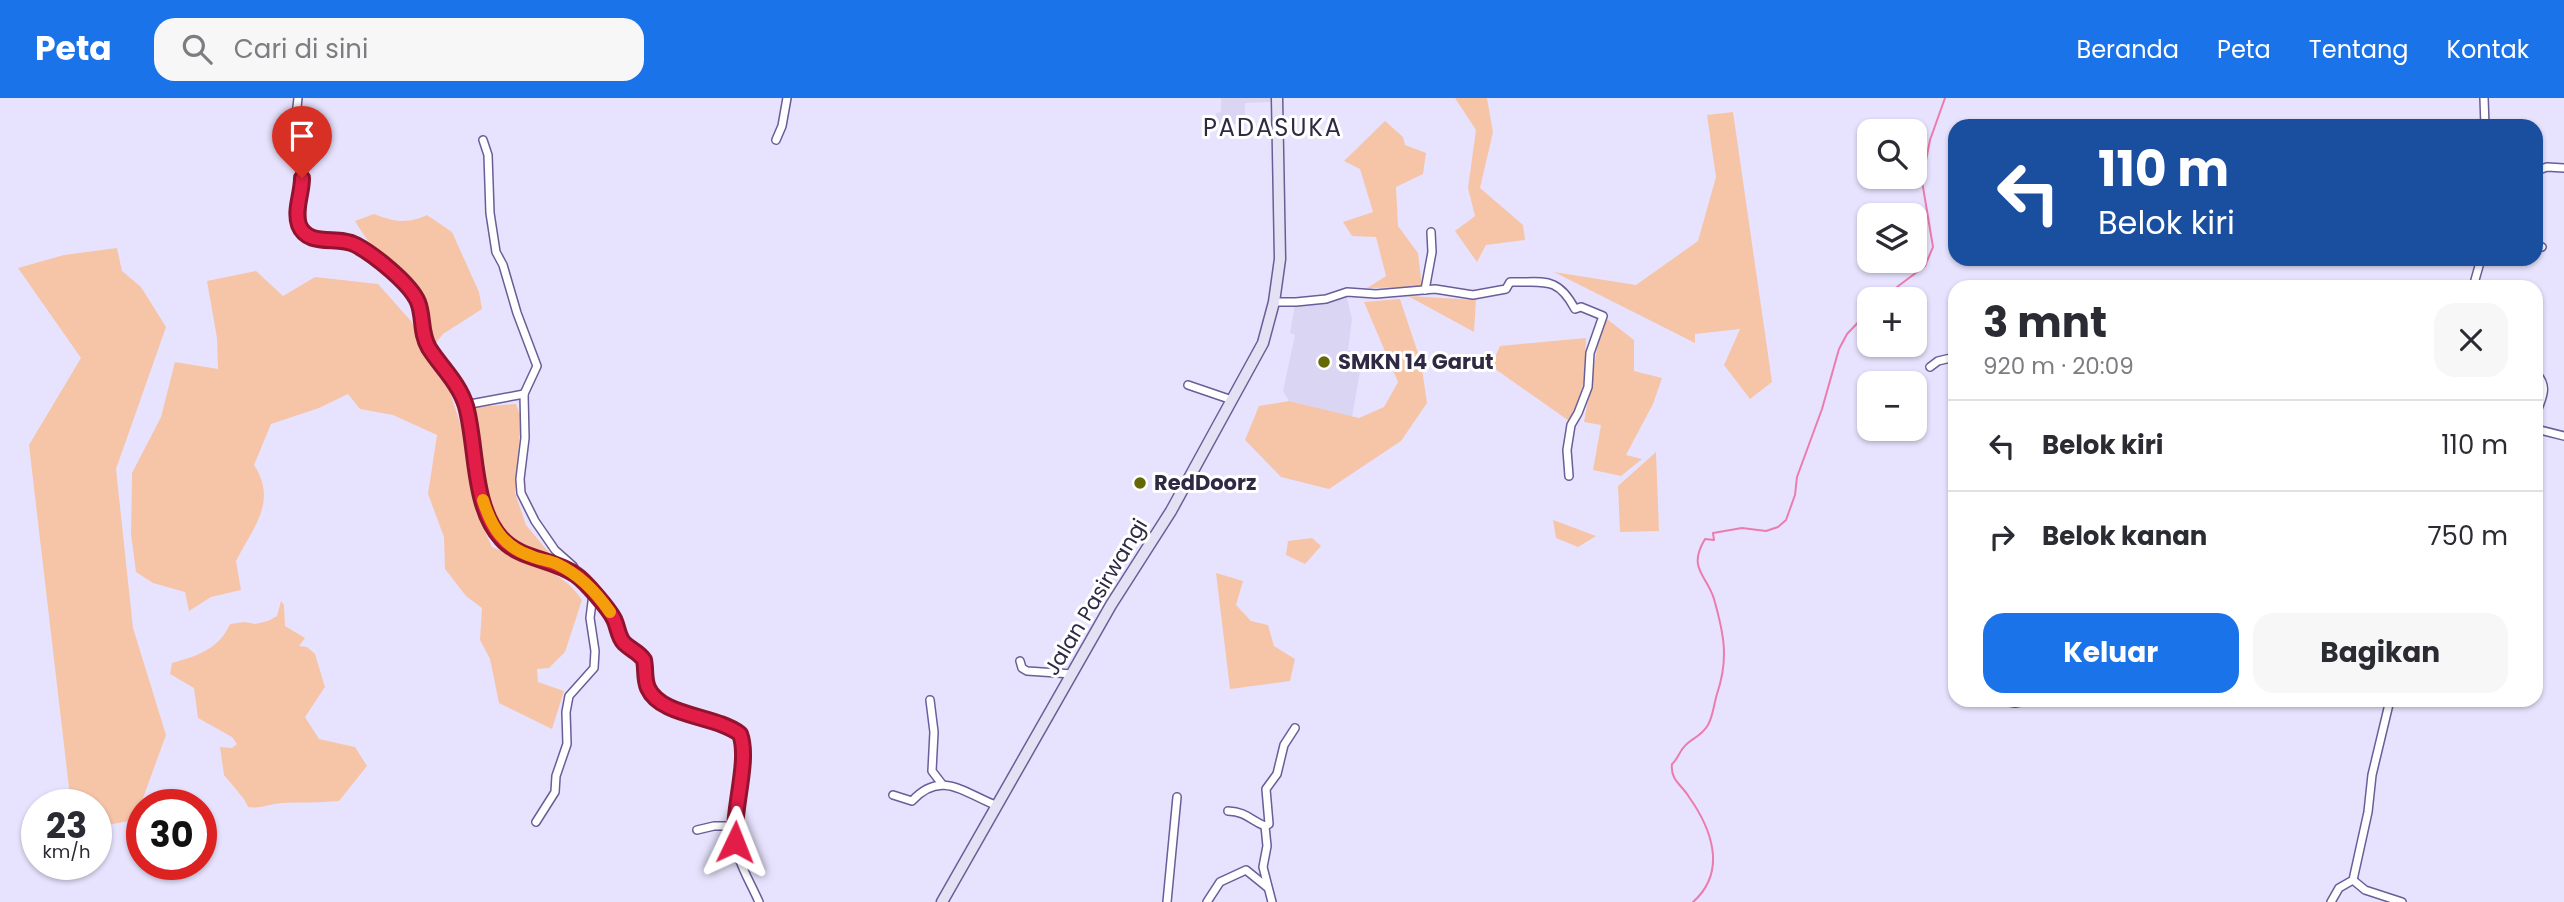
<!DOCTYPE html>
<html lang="id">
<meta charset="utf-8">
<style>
:root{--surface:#fff;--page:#f7f7f7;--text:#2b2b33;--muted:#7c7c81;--line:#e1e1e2;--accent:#1a73e8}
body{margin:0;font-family:Poppins,sans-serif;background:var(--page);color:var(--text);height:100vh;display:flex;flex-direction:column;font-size:26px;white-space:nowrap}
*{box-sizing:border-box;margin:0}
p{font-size:23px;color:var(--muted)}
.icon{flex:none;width:38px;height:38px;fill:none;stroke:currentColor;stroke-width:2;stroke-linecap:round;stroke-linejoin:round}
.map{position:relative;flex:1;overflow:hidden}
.sheet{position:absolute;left:1948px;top:182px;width:595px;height:427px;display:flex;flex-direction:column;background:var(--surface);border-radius:21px;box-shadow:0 2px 5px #0004}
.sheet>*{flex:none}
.guide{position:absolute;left:1948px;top:21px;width:595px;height:147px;border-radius:21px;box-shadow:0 2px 5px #0004;background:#1a4fa0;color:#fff;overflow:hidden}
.buttons{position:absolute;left:1857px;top:21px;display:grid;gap:14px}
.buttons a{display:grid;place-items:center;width:70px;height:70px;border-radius:14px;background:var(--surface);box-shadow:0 2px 5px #0004;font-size:35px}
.speed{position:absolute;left:21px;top:691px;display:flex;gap:14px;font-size:35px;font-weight:700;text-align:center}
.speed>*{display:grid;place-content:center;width:91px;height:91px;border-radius:50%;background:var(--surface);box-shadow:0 2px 5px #0004;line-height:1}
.speed small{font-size:18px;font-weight:400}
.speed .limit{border:10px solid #d22;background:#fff;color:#111}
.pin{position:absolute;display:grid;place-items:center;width:60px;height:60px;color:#fff;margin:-72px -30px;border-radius:50% 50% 50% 0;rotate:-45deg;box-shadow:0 0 7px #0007}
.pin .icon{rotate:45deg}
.me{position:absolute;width:77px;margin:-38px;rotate:2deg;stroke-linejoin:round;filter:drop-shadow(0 0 5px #0008)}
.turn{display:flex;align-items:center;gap:24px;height:147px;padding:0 35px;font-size:32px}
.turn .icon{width:91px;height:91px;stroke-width:2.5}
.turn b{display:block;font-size:49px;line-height:60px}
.round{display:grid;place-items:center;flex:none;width:74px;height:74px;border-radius:21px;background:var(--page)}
.head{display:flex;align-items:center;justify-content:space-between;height:119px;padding:0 35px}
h1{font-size:42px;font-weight:700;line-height:52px}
.cta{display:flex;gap:14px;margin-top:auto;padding:14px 35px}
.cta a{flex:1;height:80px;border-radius:21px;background:var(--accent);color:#fff;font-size:28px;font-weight:700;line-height:80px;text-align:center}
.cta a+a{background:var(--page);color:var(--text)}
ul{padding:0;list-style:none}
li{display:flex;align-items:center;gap:21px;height:91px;padding:0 35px;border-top:2px solid var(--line)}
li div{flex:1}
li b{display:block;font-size:26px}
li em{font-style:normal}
header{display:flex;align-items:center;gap:42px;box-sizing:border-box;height:98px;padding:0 35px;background:var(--accent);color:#fff}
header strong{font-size:33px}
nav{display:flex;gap:38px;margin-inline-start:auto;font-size:24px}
.search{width:490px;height:63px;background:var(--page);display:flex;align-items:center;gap:18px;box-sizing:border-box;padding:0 24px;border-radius:21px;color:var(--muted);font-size:26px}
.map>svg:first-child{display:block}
.built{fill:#dad5f3}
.green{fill:#f6c5a8}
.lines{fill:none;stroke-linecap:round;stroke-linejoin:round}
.stream{stroke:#eb7cae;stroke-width:2}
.street-casing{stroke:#6a5d98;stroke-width:10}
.secondary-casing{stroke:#6a5d98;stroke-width:13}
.street{stroke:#fff;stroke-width:7}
.secondary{stroke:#e5e1f4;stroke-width:10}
.route-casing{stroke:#92132f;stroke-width:18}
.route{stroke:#e11d48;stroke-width:12}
.slow{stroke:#f59e0b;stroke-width:12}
.poi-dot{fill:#646807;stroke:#fff;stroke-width:2.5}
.labels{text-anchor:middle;stroke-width:6;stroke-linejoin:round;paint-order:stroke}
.poi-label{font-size:21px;font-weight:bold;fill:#2f2943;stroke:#fff;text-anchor:start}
.street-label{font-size:21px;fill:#2f2943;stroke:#fff}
.quarter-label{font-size:24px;letter-spacing:2px;fill:#2f2943;stroke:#fff}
</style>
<header>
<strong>Peta</strong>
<div class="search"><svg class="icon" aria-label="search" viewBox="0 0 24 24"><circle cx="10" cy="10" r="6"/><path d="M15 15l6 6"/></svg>Cari di sini</div>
<nav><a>Beranda</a><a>Peta</a><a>Tentang</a><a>Kontak</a></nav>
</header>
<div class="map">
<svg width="2564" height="804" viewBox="0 0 2564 804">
<rect width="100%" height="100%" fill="#e7e3fe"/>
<!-- built -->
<g class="built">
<path d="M1221,0H1271V4L1245,5V26H1217L1216,15L1221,14Z"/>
<path d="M1346,195L1352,221L1348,252L1359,255L1360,273L1352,319L1289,303L1283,293L1295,237L1290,235L1295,206Z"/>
</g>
<!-- green -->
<g class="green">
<path d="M1455,0H1487L1493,34L1480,90L1523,127L1525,142L1486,147L1477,164L1455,133L1475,118L1468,90L1476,32Z"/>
<path d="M1733,14L1772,284L1750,301L1724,267L1740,231L1695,236V245L1554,174L1636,187L1698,143L1716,79L1707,17Z"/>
<path d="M1385,23L1403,39L1405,47L1426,55L1423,76L1396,89L1398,128L1418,155L1422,189L1367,190L1386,178L1376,139L1352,138L1343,124L1373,114L1360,71L1344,63Z"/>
<path d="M374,116C394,124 407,126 427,117L452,134L479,194L482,211L443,236L435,246C424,226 427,202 412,184C408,179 403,178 398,174C381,160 366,142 355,123Z"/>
<path d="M117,150L122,173L141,189L166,229L116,371L133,530L166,637L135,722L96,729V707H71L29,347L81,260L18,170L64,157Z"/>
<path d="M256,173L283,198L315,179L378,186L411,223L448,288L461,328L476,413L492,449C523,462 563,472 582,502L565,554L549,570L537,571L538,584L564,593L552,631L499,605L490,561L480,542L482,510L466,498L445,471L444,439L428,396L437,337L393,317L360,311L348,296L319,310L271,326L254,367C278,403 253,430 236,463L241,492L211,499L189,513L185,494L153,485L136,474L131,436L132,375L161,319L175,264L218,271L217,240L207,183Z"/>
<path d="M1408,198L1476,202L1474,234Z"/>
<path d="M1400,201L1421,264L1427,305L1401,343L1329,391L1281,379L1245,342L1259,308L1289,303L1359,320L1384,309L1398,284L1364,204Z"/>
<path d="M1603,218L1634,242V273L1662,280L1653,306L1626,357L1642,361L1621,378L1593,372L1601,327L1584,324Z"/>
<path d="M1586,240L1584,283L1572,325L1491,268L1500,248Z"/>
<path d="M516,306L521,320L515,395L526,427L551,457C536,453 515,449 506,437C486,414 479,340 475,309Z"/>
<path d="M1656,354L1659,433L1620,434L1618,388Z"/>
<path d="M1553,422L1596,438L1578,449L1556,440Z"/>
<path d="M1312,440L1321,448L1305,466L1286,457L1288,443Z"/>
<path d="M1216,475L1243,483L1236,507L1251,523L1268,527L1274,548L1295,561L1290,583L1230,591Z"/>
<path d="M281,503L284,507L285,528L305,540L299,548L307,549L315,556L325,589L305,619L319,641L355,649L367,668L339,703C319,705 301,704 282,705C269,706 261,711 248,709L244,701L224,677L220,649L232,650L237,646L232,639L198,620L194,590L170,576L172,565C197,558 219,551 230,526L245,524L255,526L268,523L277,518Z"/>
</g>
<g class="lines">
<!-- stream -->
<g class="stream">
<path d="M1881,201L1925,168L1933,149L1922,83L1930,42L1945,0"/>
<path d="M1693,804C1728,773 1711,730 1689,699C1682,687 1670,682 1672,666C1678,661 1679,654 1684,649C1691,640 1700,640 1708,627C1713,618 1714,606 1717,596C1729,561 1724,536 1714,501C1707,477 1687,471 1705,441L1714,442L1713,435L1742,430L1766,433L1778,429L1786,422L1795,397L1797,379L1822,311L1839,251L1847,236L1869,213"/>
</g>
<defs>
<g id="street">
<path d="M298,0L295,28L302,80L298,113L302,133L311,140L344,142L356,147L410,190L418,205L422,233L428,248L452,279L465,307L478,382L489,421L501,441L521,455L555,464L578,478"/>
<path d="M2484,0L2485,28"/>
<path d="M483,42L488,57L490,115L496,154L503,167L517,215L537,268L524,296L525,340L520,381L521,395L535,423L555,452L573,468L579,478L606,509L614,522L622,543L642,558L646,568V583L653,597L670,609L725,627L739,636C749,660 735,701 734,727C732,756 748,779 759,804"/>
<path d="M776,42L782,28L787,0"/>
<path d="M2536,73L2547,69L2564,70"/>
<path d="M2536,147L2542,149"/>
<path d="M2473,189L2481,161"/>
<path d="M1425,192L1432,154L1431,134"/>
<path d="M1274,204H1296L1326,201L1347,194L1376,196L1435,191L1473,197L1506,191L1510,184C1543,185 1557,177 1575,211L1581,209L1603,218L1590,255L1588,289L1578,315L1571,327L1567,352L1569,378"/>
<path d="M1930,269L1938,263L1955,259"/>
<path d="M2536,275C2550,290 2541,300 2536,317"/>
<path d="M1188,287L1232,302"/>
<path d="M465,307L524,296"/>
<path d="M2536,331L2564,338"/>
<path d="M1020,563L1022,570L1027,573L1072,576"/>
<path d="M930,602L934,634L932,673L942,686"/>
<path d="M1963,602H1972"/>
<path d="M1999,602L2015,605L2032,602"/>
<path d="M893,697L912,703C940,672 963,694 995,707"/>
<path d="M1228,713C1247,714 1250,722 1265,728"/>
<path d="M536,724L555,694L556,678L567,646L566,614L569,598L594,570L595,553L590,520L593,496"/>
<path d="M697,732L714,728H734"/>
<path d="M2353,782L2365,792L2402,804"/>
<path d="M1167,804L1177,699"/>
<path d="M1207,804L1220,784L1246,772L1267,789"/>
<path d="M1272,804L1263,769L1267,748L1265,728L1269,726L1266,691L1277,676L1284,647L1295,630"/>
<path d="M2331,804L2339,790L2353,782L2368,714L2372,677L2390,602"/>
</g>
<path id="secondary" d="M942,804L1111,507L1171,413L1263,245L1274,204L1280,161L1277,0"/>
</defs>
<!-- street casing -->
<use href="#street" class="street-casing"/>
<!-- secondary casing -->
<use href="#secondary" class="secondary-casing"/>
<!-- street -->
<use href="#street" class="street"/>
<!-- secondary -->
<use href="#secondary" class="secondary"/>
</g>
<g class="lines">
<defs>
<path id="route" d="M302,80C302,96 294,112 299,127C308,150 338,137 356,147C373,156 410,185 418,204C424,219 420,235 429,250C441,269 459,285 466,308C477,348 472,408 501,440C520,462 552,460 576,477C585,483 609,511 614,521C618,529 618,539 624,545C631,552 639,554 644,562C646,571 644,581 648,590C661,619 716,617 740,636C750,662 732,713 735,744"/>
</defs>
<!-- route casing -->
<use href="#route" class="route-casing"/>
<!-- route -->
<use href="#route" class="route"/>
<!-- slow -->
<path class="slow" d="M483,402C491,428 503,449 531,458C539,462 549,462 557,466C578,476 597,495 610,514"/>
</g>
<!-- markers -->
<g class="poi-dot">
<circle cx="1324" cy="264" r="7"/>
<circle cx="1140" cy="385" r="7"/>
</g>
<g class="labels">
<!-- poi labels -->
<g class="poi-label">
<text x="1338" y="271">SMKN 14 Garut</text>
<text x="1154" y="392">RedDoorz</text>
</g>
<!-- street labels -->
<g class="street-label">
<text transform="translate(1096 499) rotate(-59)" y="7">Jalan Pasirwangi</text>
</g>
<!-- quarter labels -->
<g class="quarter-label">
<text x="1273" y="38">PADASUKA</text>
</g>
</g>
</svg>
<div class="buttons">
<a><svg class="icon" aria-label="search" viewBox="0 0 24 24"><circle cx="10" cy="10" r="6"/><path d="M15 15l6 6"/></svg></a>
<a><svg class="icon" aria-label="layers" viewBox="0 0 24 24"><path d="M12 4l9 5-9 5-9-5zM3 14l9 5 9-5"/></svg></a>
<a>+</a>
<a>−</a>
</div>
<div class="speed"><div>23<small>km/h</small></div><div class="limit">30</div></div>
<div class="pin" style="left:302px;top:80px;background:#d93025"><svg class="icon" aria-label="arrive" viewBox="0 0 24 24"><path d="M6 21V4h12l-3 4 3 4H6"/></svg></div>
<svg class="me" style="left:735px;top:744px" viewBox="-20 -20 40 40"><path d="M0-17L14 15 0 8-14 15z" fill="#e11d48" stroke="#fff" stroke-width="4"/></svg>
<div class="guide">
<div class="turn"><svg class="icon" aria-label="left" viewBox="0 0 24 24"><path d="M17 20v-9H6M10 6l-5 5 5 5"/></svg><div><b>110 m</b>Belok kiri</div></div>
</div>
<section class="sheet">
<div class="head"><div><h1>3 mnt</h1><p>920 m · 20:09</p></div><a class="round"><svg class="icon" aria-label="close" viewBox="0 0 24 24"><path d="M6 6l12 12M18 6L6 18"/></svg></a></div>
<ul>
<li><svg class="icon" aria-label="left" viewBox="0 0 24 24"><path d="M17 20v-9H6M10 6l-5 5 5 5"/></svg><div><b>Belok kiri</b></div><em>110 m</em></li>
<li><svg class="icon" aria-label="right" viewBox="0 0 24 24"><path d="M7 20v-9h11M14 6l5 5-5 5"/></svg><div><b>Belok kanan</b></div><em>750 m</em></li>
</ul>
<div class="cta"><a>Keluar</a><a>Bagikan</a></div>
</section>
</div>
